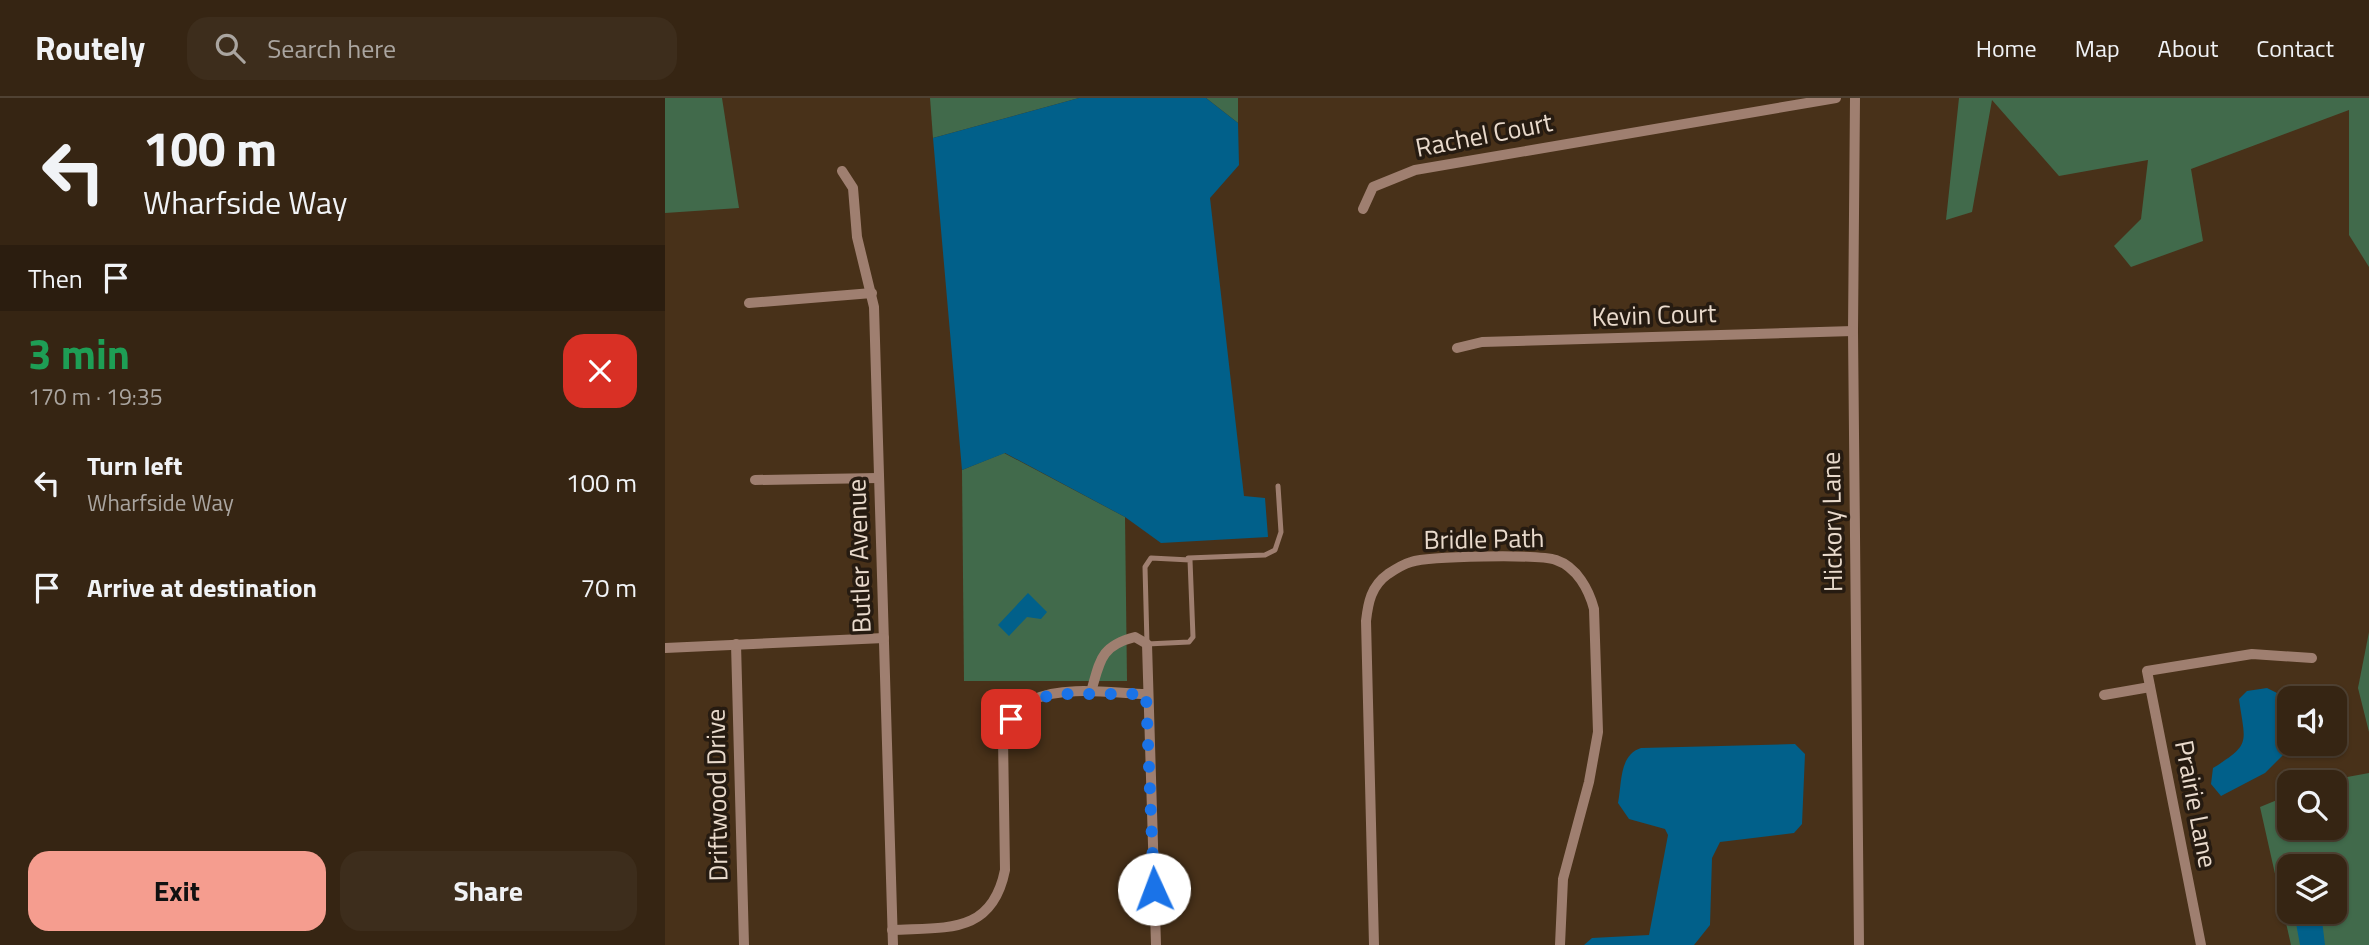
<!DOCTYPE html>
<meta charset="utf-8">
<style>
:root{--surface:#362513;--page:#3d2d1c;--text:#f1f3f6;--muted:#aaa5a0;--line:#504233;--accent:#f59d8f}
body{margin:0;font-family:"Titillium Web",sans-serif;background:var(--page);color:var(--text);height:100vh;display:flex;flex-direction:column;font-size:26px;white-space:nowrap}
*{box-sizing:border-box;margin:0}
p{font-size:23px;color:var(--muted)}
.icon{flex:none;width:38px;height:38px;fill:none;stroke:currentColor;stroke-width:2;stroke-linecap:round;stroke-linejoin:round}
.map{position:relative;flex:1;overflow:hidden}
.panel{display:flex;flex-direction:column;background:var(--surface);width:665px}
.panel>*{flex:none}
.hud{background:#362513;color:var(--text);overflow:hidden}
.controls{position:absolute;left:1612px;top:588px;display:grid;gap:14px}
.controls a{display:grid;place-items:center;width:70px;height:70px;border-radius:14px;background:var(--surface);box-shadow:0 2px 5px #0004,0 0 0 2px var(--line);font-size:35px}
.pin{position:absolute;display:grid;place-items:center;width:60px;height:60px;color:#fff;margin:-30px;border-radius:14px;box-shadow:0 4px 10px #0006}
.me{position:absolute;width:77px;margin:-38px;rotate:358deg;stroke-linejoin:round;filter:drop-shadow(0 0 5px #0008)}
.turn{display:flex;align-items:center;gap:24px;height:147px;padding:0 28px;font-size:32px}
.turn .icon{width:91px;height:91px;stroke-width:2.5}
.turn b{display:block;font-size:49px;line-height:60px}
.then{display:flex;align-items:center;height:66px;padding:0 28px;background:#0003;gap:14px;font-size:26px}
.round{display:grid;place-items:center;flex:none;width:74px;height:74px;border-radius:21px;background:var(--page)}
.summary{display:flex;align-items:center;justify-content:space-between;height:119px;padding:0 28px}
h1{font-size:42px;font-weight:700;line-height:52px;color:#1e9e55}
.button{display:flex;gap:14px;margin-top:auto;padding:14px 28px}
.button a{flex:1;height:80px;border-radius:21px;background:var(--accent);color:#111;font-size:28px;font-weight:700;line-height:80px;text-align:center}
.button a+a{background:var(--page);color:var(--text)}
ul{padding:0;list-style:none}
li{display:flex;align-items:center;gap:21px;height:105px;padding:0 28px}
li div{flex:1}
li b{display:block;font-size:26px}
li em{font-style:normal}
header{display:flex;align-items:center;gap:42px;box-sizing:border-box;height:98px;padding:0 35px;background:var(--surface);border-bottom:2px solid var(--line)}
header strong{font-size:33px}
nav{display:flex;gap:38px;margin-inline-start:auto;font-size:24px}
.search{width:490px;height:63px;background:var(--page);display:flex;align-items:center;gap:18px;box-sizing:border-box;padding:0 24px;border-radius:21px;color:var(--muted);font-size:26px}
main{display:flex;flex:1;min-height:0}
.map>svg:first-child{display:block}
.green{fill:#416a4b;fill-rule:evenodd}
.water{fill:#01608a}
.lines{fill:none;stroke-linecap:round;stroke-linejoin:round}
.lane{stroke:#9f7f70;stroke-width:5}
.street{stroke:#9f7f70;stroke-width:10}
.route{stroke:#1a73e8;stroke-width:12;stroke-dasharray:0 21.6}
.labels{text-anchor:middle;stroke-width:7;stroke-linejoin:round;paint-order:stroke}
.street-label{font-size:26px;fill:#e9dacc;stroke:#261b11}
</style>
<header>
<strong>Routely</strong>
<div class="search"><svg class="icon" aria-label="search" viewBox="0 0 24 24"><circle cx="10" cy="10" r="6"/><path d="M15 15l6 6"/></svg>Search here</div>
<nav><a>Home</a><a>Map</a><a>About</a><a>Contact</a></nav>
</header>
<main>
<section class="panel">
<div class="hud">
<div class="turn"><svg class="icon" aria-label="left" viewBox="0 0 24 24"><path d="M17 20v-9H6M10 6l-5 5 5 5"/></svg><div><b>100 m</b>Wharfside Way</div></div>
<div class="then">Then<svg class="icon" aria-label="arrive" viewBox="0 0 24 24"><path d="M6 21V4h12l-3 4 3 4H6"/></svg></div>
</div>
<div class="summary"><div><h1>3 min</h1><p>170 m · 19:35</p></div><a class="round" style="background:#d93025;color:#fff"><svg class="icon" aria-label="close" viewBox="0 0 24 24"><path d="M6 6l12 12M18 6L6 18"/></svg></a></div>
<ul>
<li><svg class="icon" aria-label="left" viewBox="0 0 24 24"><path d="M17 20v-9H6M10 6l-5 5 5 5"/></svg><div><b>Turn left</b><p>Wharfside Way</p></div><em>100 m</em></li>
<li><svg class="icon" aria-label="arrive" viewBox="0 0 24 24"><path d="M6 21V4h12l-3 4 3 4H6"/></svg><div><b>Arrive at destination</b></div><em>70 m</em></li>
</ul>
<div class="button"><a>Exit</a><a>Share</a></div>
</section>
<div class="map">
<svg width="1704" height="847" viewBox="0 0 1704 847">
<rect width="100%" height="100%" fill="#483119"/>
<!-- green -->
<g class="green">
<path d="M0,0H57L74,110L0,115Z"/>
<path d="M265,0H414L268,40Z"/>
<path d="M541,0H573V25Z"/>
<path d="M1294,0H1704V169L1684,137V12L1526,71L1538,143L1466,169L1449,148L1476,121L1483,62L1394,78L1327,2L1307,114L1281,122Z"/>
<path d="M339,355L460,419L462,583H299L297,372Z"/>
<path d="M1704,534V634L1693,590Z"/>
<path d="M1704,675V847H1626L1595,709L1624,697V730H1670V684H1655ZM1624,768H1670V814H1624Z"/>
</g>
<!-- water -->
<g class="water">
<path d="M414,0H541L573,25L574,67L545,100L579,398L600,400L603,439L496,445L460,419L340,355L297,372L268,40Z"/>
<path d="M363,495L382,514L376,521L362,519L344,538L333,527Z"/>
<path d="M1602,590L1624,601V646H1629L1600,675L1556,698L1546,686L1548,670C1587,646 1580,645 1574,601L1582,593Z"/>
<path d="M1130,646L1140,656L1137,726L1129,735L1055,744L1047,760L1045,827L1029,847H919L927,840L984,837L1003,737L1000,731L964,721L953,705C957,685 954,657 976,650Z"/>
<path d="M1629,814H1656L1660,847H1635Z"/>
</g>
<g class="lines">
<!-- lane -->
<g class="lane">
<path d="M486,460L525,462L528,539L524,544L482,546L480,469Z"/>
<path d="M523,460L600,457L610,452L616,434L613,388"/>
</g>
<!-- street -->
<g class="street">
<path d="M1190,0L1188,233L1194,847"/>
<path d="M177,73L188,90L192,139L209,209L228,847"/>
<path d="M698,111L708,89L750,72L1171,0"/>
<path d="M84,205L207,195"/>
<path d="M792,250L817,244L1188,233"/>
<path d="M90,382L213,380"/>
<path d="M71,546L79,847"/>
<path d="M0,550L219,540"/>
<path d="M426,594C435,563 435,548 470,539L482,546L491,847"/>
<path d="M1439,597L1485,589"/>
<path d="M227,832C281,829 327,837 340,772L338,640C344,626 352,609 367,602C400,587 447,595 481,596"/>
<path d="M709,847L701,523C703,505 706,488 723,476C729,472 739,466 746,464C764,458 874,456 891,462C912,469 924,492 929,511L933,634L924,684L898,781L895,847"/>
<path d="M1536,847L1482,573L1587,556L1647,560"/>
</g>
</g>
<g class="lines">
<!-- route -->
<path class="route" d="M346,621L366,602L393,596H481L489,791"/>
</g>
<g class="labels">
<!-- street labels -->
<g class="street-label">
<text transform="translate(819 37) rotate(-11)" y="9">Rachel Court</text>
<text transform="translate(989 217) rotate(-2)" y="9">Kevin Court</text>
<text transform="translate(1167 424) rotate(-91)" y="9">Hickory Lane</text>
<text transform="translate(819 441) rotate(-1)" y="9">Bridle Path</text>
<text transform="translate(194 458) rotate(-92)" y="9">Butler Avenue</text>
<text transform="translate(52 697) rotate(-91)" y="9">Driftwood Drive</text>
<text transform="translate(1531 706) rotate(79)" y="9">Prairie Lane</text>
</g>
</g>
</svg>
<div class="controls">
<a><svg class="icon" aria-label="sound" viewBox="0 0 24 24"><path d="M4 9h4l5-4v14l-5-4H4zM17 9q2 3 0 6"/></svg></a>
<a><svg class="icon" aria-label="search" viewBox="0 0 24 24"><circle cx="10" cy="10" r="6"/><path d="M15 15l6 6"/></svg></a>
<a><svg class="icon" aria-label="layers" viewBox="0 0 24 24"><path d="M12 4l9 5-9 5-9-5zM3 14l9 5 9-5"/></svg></a>
</div>
<div class="pin" style="left:346px;top:621px;background:#d93025"><svg class="icon" aria-label="arrive" viewBox="0 0 24 24"><path d="M6 21V4h12l-3 4 3 4H6"/></svg></div>
<svg class="me" style="left:489px;top:791px" viewBox="-20 -20 40 40"><circle r="19" fill="#fff"/><path d="M0-13L10 11 0 6-10 11z" fill="#1a73e8"/></svg>
</div>
</main>
